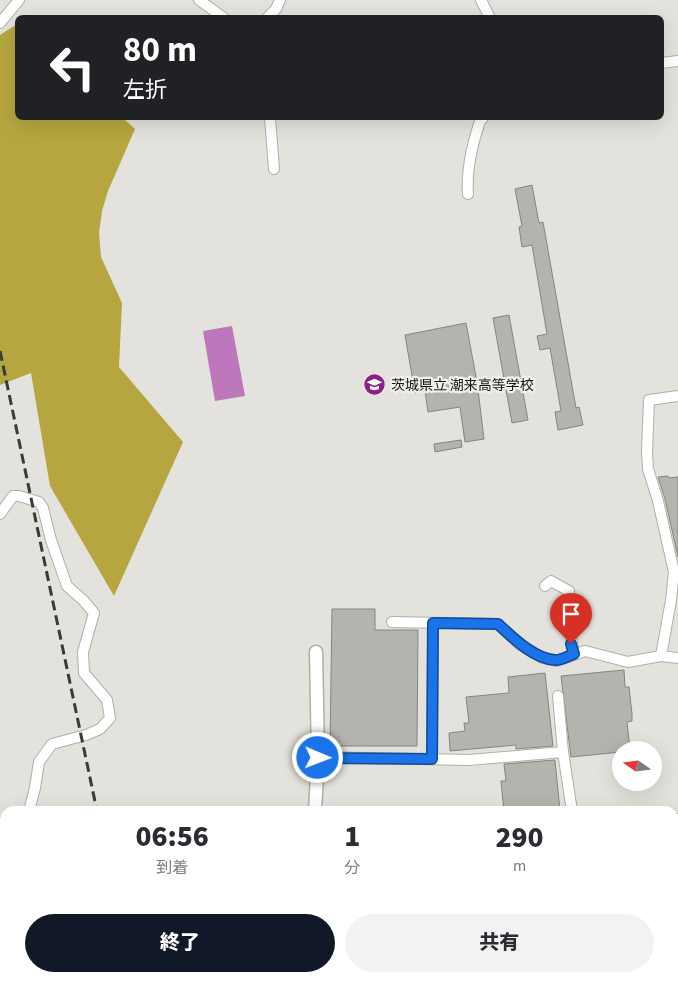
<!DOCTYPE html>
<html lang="ja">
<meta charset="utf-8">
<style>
:root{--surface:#fff;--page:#f2f2f3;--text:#2b2b33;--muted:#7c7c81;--accent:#111827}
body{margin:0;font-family:"Source Sans 3","Noto Sans JP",sans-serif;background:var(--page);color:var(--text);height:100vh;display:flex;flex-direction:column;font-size:19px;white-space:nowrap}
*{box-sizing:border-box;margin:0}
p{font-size:16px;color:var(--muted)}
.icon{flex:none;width:28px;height:28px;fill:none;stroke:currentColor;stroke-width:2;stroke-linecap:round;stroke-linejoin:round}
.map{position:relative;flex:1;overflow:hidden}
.sheet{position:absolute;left:0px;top:806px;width:679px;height:176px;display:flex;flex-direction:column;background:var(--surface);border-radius:15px 15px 0 0;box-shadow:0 5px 20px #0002}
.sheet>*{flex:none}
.guide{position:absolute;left:15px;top:15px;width:649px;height:105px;border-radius:8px;box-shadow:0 5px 20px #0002;background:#202124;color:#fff;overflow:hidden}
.needle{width:32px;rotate:284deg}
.buttons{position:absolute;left:612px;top:741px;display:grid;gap:10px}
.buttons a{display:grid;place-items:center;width:50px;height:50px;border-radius:50%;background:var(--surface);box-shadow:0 5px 20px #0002;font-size:25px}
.pin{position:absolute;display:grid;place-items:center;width:42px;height:42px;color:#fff;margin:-51px -21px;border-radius:50% 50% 50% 0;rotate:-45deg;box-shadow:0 0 5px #0007}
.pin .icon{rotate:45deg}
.me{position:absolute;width:55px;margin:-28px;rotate:91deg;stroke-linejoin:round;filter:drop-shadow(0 0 4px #0008)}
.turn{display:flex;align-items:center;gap:18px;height:105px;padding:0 25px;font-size:22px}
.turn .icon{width:65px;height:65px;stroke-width:2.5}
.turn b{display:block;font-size:35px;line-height:42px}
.eta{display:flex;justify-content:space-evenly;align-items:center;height:85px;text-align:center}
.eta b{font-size:30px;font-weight:800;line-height:35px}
.cta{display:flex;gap:10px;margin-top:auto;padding:10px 25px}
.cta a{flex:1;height:58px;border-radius:30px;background:var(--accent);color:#fff;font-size:20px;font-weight:800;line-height:58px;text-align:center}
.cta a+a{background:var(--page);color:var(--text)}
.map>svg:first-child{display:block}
.forest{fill:#b6a63f}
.water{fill:#bd78bb}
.building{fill:#b4b3ad;stroke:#85857f}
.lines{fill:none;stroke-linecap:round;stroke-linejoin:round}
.minor-casing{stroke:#b0afa9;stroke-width:12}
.tertiary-casing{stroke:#b0afa9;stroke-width:15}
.minor{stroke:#fff;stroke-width:10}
.tertiary{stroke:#fff;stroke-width:12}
.rail{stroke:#3a3a37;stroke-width:3;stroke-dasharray:10 5;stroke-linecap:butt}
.route-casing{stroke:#114b97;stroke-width:12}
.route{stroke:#1a73e8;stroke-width:9}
.labels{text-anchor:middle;stroke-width:4.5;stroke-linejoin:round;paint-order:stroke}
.poi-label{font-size:14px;fill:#161614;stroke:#f0efe9;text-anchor:start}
</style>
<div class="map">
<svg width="678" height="982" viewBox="0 0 678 982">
<rect width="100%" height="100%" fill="#e3e2dc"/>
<!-- forest -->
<path class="forest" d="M17,24L18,118H123L135,129L108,191L102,211L99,233L101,257L122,303L119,367L183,442L114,596L50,486L31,373L0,385V35Z"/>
<!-- water -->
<path class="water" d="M232,326L245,396L215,401L203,331Z"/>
<!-- building -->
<g class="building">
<path d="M532,185L539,223L543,222L576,408L579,407L583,425L558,430L555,412L561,411L550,348L540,350L537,336L547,334L532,245L522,247L519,227L522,226L515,189Z"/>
<path d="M509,315L528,420L512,423L493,318Z"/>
<path d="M466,323L477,382L484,439L465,442L460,407L428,412L425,391L415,393L405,335Z"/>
<path d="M461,440L462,447L435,452L434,444Z"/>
<path d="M668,476L669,478L678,477V557L665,499L658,477Z"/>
<path d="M332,609H375V630H418L417,746H330Z"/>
<path d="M624,670L625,687H629L632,714V721L627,722L630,750H621V752L571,757L561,676Z"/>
<path d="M545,673L553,746L516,749V745L450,751L449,733L465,731L464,723H469L466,697L509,693L508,677Z"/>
<path d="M555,760L560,811H504L501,781H506L504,764Z"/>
</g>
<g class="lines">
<defs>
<g id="minor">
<path d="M199,0L224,18"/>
<path d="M481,0L490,18"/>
<path d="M267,18L276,9L280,0"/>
<path d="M0,23L19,0"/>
<path d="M661,63L678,61"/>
<path d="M270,118L274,169"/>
<path d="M468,194C466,169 472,145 480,121L483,118"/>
<path d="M678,396L649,400L647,452L648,469L658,501L674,572L671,600L661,656L678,658"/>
<path d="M0,514L13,496H19L39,502L43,508L51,540L67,586L83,600L94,613L83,652L84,673L107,700L110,718L100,729L86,735L52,744L39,762L35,788L29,811"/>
<path d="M545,586L551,581L569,591L566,610L574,654"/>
<path d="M392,622L498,624L519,644L543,658L556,661L585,651L628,662L661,656"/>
<path d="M558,696L563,752L572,811"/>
<path d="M318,757L469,760L563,752"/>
<path d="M432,759L433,623"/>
<path d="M674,819H678"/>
<path d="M0,823L5,827"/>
<path d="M211,978L216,982"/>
<path d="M6,982L8,978"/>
</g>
<g id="tertiary">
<path d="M315,811L318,757L316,652"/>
<path d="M292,982L293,978"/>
</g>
</defs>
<!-- minor casing -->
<use href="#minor" class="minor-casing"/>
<!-- tertiary casing -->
<use href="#tertiary" class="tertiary-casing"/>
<!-- minor -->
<use href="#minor" class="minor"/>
<!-- tertiary -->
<use href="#tertiary" class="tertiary"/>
<!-- rail -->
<g class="rail">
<path d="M0,351L97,811"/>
<path d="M132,978V982"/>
</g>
</g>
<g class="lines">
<defs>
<path id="route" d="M318,758L432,759L433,623L498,624C512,637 534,659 555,660C560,661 568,656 574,654L571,644"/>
</defs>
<!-- route casing -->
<use href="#route" class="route-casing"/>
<!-- route -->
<use href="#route" class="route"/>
</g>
<!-- icons -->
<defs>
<symbol id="school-disc" viewBox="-11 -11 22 22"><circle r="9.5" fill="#882289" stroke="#f0efe9"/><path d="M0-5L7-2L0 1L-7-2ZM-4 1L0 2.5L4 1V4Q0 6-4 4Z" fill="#fff"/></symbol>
</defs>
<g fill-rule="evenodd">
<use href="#school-disc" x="362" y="372" width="25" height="25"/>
</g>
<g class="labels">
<!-- poi labels -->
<g class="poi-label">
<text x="391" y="390">茨城県立 潮来高等学校</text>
</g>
</g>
</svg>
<div class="buttons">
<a><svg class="needle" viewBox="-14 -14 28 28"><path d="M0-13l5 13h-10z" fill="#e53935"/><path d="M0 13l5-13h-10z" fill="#7c7c81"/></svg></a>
</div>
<div class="pin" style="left:571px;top:644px;background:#d93025"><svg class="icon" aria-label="arrive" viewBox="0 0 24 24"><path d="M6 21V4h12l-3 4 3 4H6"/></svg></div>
<svg class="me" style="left:318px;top:758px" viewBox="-20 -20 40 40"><circle r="17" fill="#1a73e8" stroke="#fff" stroke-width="3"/><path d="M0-11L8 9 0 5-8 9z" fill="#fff"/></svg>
<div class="guide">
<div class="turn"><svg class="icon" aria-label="left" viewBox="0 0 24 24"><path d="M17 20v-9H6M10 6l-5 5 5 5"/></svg><div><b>80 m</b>左折</div></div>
</div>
<section class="sheet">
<div class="eta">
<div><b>06:56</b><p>到着</p></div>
<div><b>1</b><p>分</p></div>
<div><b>290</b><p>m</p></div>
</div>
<div class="cta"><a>終了</a><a>共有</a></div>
</section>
</div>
